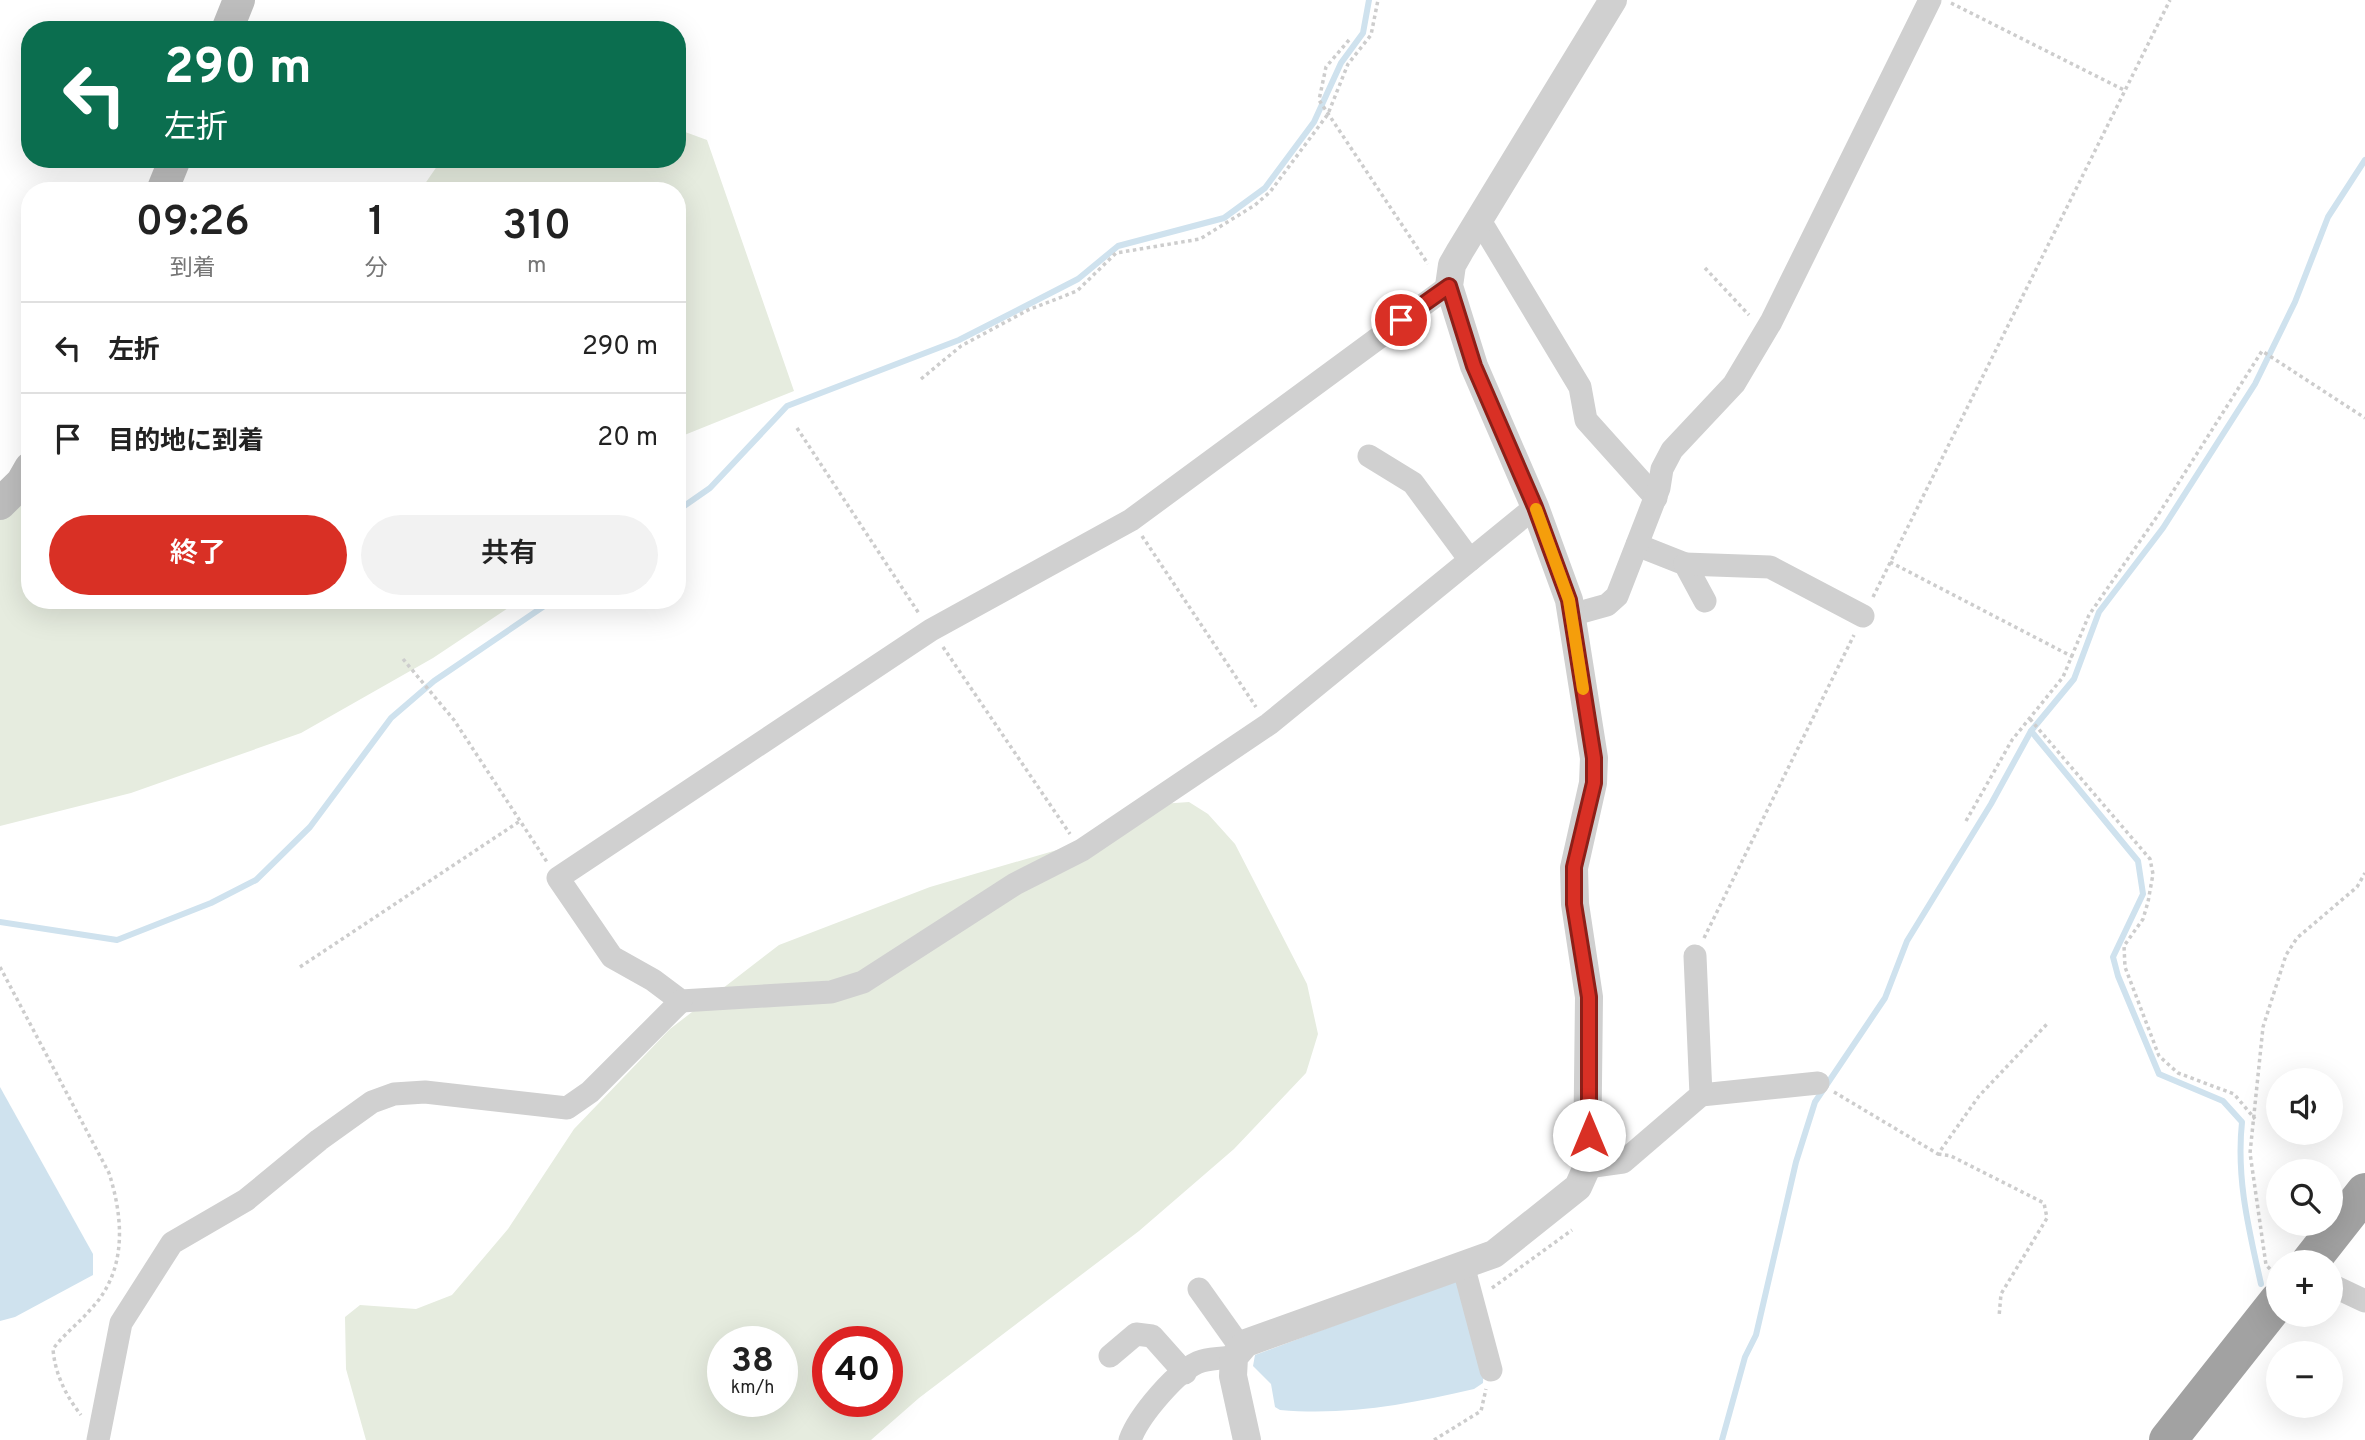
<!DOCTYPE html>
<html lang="ja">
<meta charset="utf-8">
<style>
:root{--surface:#fff;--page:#f2f2f2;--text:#222;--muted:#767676;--line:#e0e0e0;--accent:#d93025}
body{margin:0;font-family:Overpass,"Noto Sans JP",sans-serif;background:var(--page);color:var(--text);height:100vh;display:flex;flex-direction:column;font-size:26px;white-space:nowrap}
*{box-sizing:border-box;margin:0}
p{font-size:23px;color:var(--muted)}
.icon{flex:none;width:38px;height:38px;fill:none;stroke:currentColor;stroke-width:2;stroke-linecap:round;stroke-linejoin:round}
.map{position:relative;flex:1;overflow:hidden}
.side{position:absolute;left:21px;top:182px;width:665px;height:427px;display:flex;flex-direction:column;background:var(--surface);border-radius:28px;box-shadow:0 7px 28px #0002}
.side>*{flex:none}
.top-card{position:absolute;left:21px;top:21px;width:665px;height:147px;border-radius:28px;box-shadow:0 7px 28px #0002;background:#0b6e4f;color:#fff;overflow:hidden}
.buttons{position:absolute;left:2266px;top:1068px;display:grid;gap:14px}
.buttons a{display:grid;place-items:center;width:77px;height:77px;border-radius:50%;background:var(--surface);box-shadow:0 7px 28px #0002;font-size:35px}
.speed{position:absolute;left:707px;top:1326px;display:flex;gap:14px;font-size:35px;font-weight:700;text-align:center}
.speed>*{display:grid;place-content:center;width:91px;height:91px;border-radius:50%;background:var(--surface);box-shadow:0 7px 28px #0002;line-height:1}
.speed small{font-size:18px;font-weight:400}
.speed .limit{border:10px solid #d22;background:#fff;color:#111}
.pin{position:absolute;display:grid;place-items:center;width:60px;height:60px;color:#fff;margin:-30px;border:4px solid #fff;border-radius:50%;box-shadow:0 2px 7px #0007}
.me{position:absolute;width:77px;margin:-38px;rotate:0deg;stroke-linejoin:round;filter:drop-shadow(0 0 5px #0008)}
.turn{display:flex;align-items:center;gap:24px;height:147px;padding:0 28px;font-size:32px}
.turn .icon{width:91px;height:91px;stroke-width:2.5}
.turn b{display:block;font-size:49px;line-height:60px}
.eta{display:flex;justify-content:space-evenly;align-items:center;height:119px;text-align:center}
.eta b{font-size:42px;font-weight:600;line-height:49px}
.button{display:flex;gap:14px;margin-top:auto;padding:14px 28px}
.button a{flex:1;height:80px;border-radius:42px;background:var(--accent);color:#fff;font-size:28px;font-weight:600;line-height:80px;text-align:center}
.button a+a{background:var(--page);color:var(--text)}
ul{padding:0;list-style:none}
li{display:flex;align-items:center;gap:21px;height:91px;padding:0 28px;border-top:2px solid var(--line)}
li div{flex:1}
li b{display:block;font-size:26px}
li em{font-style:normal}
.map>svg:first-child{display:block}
.green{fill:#e6ecdf;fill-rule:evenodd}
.water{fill:#cfe2ee}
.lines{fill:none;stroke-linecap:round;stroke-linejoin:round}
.stream{stroke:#cfe2ee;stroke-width:6}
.path{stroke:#cdcdcd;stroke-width:3.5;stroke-dasharray:3.5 3.5;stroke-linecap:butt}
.minor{stroke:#d0d0d0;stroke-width:23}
.tertiary{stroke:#d0d0d0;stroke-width:28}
.secondary{stroke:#bdbdbd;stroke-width:32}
.trunk{stroke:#a2a2a2;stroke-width:38}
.route-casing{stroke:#8d1f18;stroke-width:18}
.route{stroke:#d93025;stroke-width:12}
.slow{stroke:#f59e0b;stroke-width:12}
</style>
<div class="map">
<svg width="2365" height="1440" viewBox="0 0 2365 1440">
<rect width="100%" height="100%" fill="#fff"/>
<!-- green -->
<g class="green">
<path d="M677,129L707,140L794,391L677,438V191H420L442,159H677Z"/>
<path d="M30,496V600H520L433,658L301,733L131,793L0,826V503Z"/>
<path d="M1189,802L1208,814L1235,844L1307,984L1318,1034L1306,1073L1234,1149L1139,1231L919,1398L871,1440H366L346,1369L345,1317L360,1305L416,1309L452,1295L508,1229L574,1129L670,1029L779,945L930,887L1074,845L1161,804ZM723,1342H782V1402H723ZM828,1342H887V1402H828Z"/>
</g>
<!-- water -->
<g class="water">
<path d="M0,1087L93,1254V1275L15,1317L0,1321Z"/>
<path d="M1459,1279L1484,1362L1483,1383L1474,1389C1409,1404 1347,1416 1280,1410L1275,1407L1271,1384L1253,1366L1255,1355Z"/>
</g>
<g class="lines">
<!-- stream -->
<g class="stream">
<path d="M677,511L710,488L787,406L959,340L1078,279L1118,246L1224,218L1265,188L1314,122L1341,63L1363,33L1369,0"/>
<path d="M2031,731L2138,861L2143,894L2113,957L2118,976L2159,1074L2223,1101L2242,1122C2236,1179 2249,1230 2261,1284"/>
<path d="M0,922L117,940L211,903L256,880L310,827L391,718L434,681L553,600"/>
<path d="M1722,1440L1745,1357L1756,1335L1796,1162L1815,1102L1885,998L1907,941L1991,804L2031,731L2074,679L2099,612L2163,528L2255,384L2295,302L2328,217L2365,160"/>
</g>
<!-- path -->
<g class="path">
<path d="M1951,3L2124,90"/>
<path d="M1349,40L1326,67L1319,100L1428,264"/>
<path d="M1705,268L1749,315"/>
<path d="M921,379L961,346L1028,310L1077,291L1116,253L1200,239L1255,205L1270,192L1328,114L1348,64L1371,35L1378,0"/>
<path d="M797,428L920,615"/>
<path d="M1142,536L1256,707"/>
<path d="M1890,562L2073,657"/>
<path d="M1873,597L2170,0"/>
<path d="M943,647L1070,834"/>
<path d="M403,659L454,720L547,862"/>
<path d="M2030,719L2150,859L2153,874L2148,902L2143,919L2124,946L2125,967L2159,1056L2178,1073L2234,1094L2255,1119"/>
<path d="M1966,821L2012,740L2063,677L2089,615L2158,515L2262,351L2365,418"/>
<path d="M1704,938L1854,635"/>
<path d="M0,967L109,1173C124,1220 127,1272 90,1310C78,1324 64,1334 53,1349C55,1374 66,1396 81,1415"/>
<path d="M300,967L520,821"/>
<path d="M1834,1092L1938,1154L1979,1096L2047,1024"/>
<path d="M1938,1154L1951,1156L2044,1203L2047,1218L2001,1294L1999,1317"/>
<path d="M2275,1274L2266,1265L2250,1153L2263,1027L2286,955L2297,938L2357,887L2365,873"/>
<path d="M1492,1288L1572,1230"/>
<path d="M1434,1440L1481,1411L1486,1389"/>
</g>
<!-- minor -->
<g class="minor">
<path d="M1478,223L1485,229L1580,387L1586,420L1656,498"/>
<path d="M1449,286L1131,520L931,630L558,878L612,957L653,980L681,1001L831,992L863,982L1015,884L1082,850L1269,724L1535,507"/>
<path d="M1369,456L1413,483L1470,560"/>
<path d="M1637,545L1685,564L1705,601"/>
<path d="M1685,564L1770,567L1863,616"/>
<path d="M1571,615L1607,605L1617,596L1659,488L1662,469L1672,450L1734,384L1771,322L1930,0"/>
<path d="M1701,1095L1818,1083"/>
<path d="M1587,1167L1623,1162L1701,1095L1695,956"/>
<path d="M1463,1265L1491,1370"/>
<path d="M2331,1285L2365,1301"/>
<path d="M1199,1289L1241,1348"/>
<path d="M1110,1356L1136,1334L1152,1336L1185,1373"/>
<path d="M98,1440L121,1323L172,1243L246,1200L319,1140L372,1102L394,1094L425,1092L567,1108L590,1092L681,1001"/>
<path d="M1130,1440C1138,1417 1178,1368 1202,1361C1212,1358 1224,1358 1234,1357"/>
</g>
<!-- tertiary -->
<path class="tertiary" d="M1247,1440L1233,1376L1234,1357L1246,1343L1494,1254L1578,1187L1587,1167L1589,997L1575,904L1574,868L1593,783L1594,758L1569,600L1535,507L1474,366L1449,286L1452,265L1460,251L1613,0"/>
<!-- secondary -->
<g class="secondary">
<path d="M227,30L239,0"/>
<path d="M162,191L175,159"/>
<path d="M0,504L22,482L30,468"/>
</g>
<!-- trunk -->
<g class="trunk">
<path d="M2310,1262L2365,1192"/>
<path d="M2168,1440L2278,1301"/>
</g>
</g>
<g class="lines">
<defs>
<path id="route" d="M1401,320L1449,286L1474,366L1535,507L1569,600L1594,758V783L1574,867V904L1589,997V1135"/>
</defs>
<!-- route casing -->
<use href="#route" class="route-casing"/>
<!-- route -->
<use href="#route" class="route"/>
<!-- slow -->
<path class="slow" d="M1536,509L1569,600L1583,689"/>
</g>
</svg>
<div class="buttons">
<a><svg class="icon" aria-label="sound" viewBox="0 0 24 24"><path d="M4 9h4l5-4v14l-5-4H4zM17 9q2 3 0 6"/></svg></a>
<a><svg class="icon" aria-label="search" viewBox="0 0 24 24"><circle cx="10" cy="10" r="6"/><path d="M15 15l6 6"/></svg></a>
<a>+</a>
<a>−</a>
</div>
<div class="speed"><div>38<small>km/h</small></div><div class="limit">40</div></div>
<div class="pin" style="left:1401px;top:320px;background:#d93025"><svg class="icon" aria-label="arrive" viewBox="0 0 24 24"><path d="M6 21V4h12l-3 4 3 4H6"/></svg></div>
<svg class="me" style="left:1589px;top:1135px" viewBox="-20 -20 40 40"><circle r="19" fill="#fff"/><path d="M0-13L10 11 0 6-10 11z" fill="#d93025"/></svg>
<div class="top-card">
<div class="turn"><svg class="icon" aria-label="left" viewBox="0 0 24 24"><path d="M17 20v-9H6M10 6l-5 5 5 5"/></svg><div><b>290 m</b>左折</div></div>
</div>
<section class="side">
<div class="eta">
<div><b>09:26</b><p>到着</p></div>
<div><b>1</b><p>分</p></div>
<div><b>310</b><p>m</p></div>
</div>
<ul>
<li><svg class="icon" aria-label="left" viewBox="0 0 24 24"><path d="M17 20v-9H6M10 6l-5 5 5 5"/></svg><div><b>左折</b></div><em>290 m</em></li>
<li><svg class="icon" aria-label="arrive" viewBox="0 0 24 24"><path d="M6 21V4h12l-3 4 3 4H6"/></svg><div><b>目的地に到着</b></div><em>20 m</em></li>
</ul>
<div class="button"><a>終了</a><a>共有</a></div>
</section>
</div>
